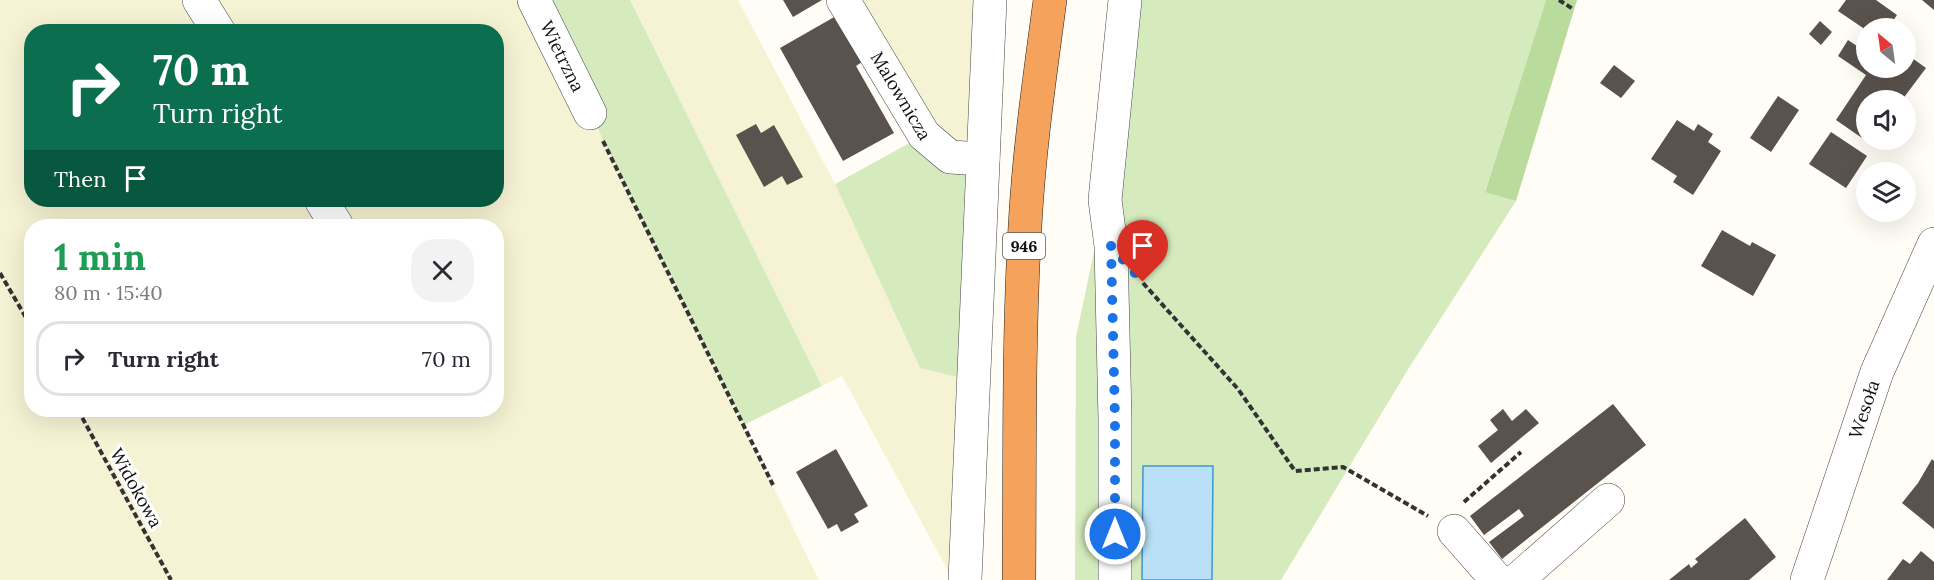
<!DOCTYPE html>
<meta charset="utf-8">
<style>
:root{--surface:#fff;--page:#f2f2f3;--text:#2b2b33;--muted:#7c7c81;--line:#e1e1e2}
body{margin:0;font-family:Lora,serif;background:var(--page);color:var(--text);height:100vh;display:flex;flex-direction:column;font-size:22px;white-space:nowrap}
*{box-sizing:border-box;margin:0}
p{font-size:20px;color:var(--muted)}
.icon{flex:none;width:33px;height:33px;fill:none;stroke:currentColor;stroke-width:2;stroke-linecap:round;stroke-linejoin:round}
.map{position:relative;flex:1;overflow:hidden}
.sheet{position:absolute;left:24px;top:219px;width:480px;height:198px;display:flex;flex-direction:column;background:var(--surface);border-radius:24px;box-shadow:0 6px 24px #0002}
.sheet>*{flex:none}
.guide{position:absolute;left:24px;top:24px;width:480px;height:183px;border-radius:24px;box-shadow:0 6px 24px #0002;background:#0b6e4f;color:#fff;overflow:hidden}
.needle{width:39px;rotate:331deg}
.fabs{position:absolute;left:1856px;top:18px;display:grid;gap:12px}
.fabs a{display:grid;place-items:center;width:60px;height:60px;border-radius:50%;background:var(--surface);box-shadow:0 6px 24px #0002;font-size:30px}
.pin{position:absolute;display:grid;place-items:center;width:51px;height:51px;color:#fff;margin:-62px -26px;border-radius:50% 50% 50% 0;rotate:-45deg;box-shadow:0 0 6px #0007}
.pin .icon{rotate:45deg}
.me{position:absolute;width:66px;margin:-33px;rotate:0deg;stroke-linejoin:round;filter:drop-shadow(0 0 4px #0008)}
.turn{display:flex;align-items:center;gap:21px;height:126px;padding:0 30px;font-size:27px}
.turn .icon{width:78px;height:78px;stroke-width:2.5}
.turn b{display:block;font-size:42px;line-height:51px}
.then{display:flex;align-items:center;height:57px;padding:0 30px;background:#0003;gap:12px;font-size:22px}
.round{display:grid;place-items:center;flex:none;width:63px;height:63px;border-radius:24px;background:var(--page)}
.overview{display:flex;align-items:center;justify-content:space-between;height:102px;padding:0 30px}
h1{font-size:36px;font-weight:800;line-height:45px;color:#1e9e55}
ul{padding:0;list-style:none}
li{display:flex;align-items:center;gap:18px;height:75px;margin:0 12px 9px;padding:0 18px;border:3px solid var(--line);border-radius:24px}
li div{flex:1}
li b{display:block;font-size:22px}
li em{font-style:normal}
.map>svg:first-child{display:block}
.farmland{fill:#f6f3d4;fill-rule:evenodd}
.green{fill:#d5ebbd}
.forest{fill:#b9dc9c}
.water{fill:#b9e0f7;stroke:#3f96cf;stroke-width:1.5}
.building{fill:#5a524d}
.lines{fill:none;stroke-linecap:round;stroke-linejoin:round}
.minor-casing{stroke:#444;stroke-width:34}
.highway-casing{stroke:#222;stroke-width:34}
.path{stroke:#333;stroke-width:4;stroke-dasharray:6 3;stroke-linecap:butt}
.minor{stroke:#fff;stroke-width:33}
.highway{stroke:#f5a25d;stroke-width:33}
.route{stroke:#1a73e8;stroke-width:10;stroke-dasharray:0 18}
.labels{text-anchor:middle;stroke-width:6;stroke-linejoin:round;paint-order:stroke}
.shield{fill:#fff;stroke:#585858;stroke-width:1.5}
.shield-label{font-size:16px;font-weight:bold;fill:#111}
.street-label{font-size:18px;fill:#111;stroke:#fff}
</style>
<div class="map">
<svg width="1934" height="580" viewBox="0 0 1934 580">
<rect width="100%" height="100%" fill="#fffdf5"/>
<!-- farmland -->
<g class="farmland">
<path d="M0,0H534L819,580H0ZM32,32H496V200H32ZM32,226H496V410H32Z"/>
<path d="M630,0H738L835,184L920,368L973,381L953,580L842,376L822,386Z"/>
<path d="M843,0H990L983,159L950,157Z"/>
</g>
<!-- green -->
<g class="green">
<path d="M534,0H630L822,386L744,425Z"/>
<path d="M1125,0H1546L1485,191L1516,201L1407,371L1281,580H1075L1076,337L1105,200Z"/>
<path d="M924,135L983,159L973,381L920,368L835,184Z"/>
</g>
<!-- forest -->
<path class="forest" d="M1546,0H1577L1516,201L1485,192Z"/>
<!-- water -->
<path class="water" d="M1143,466H1213L1212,580H1142Z"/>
<!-- building -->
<g class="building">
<path d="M783,0H822L793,17Z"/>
<path d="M1846,0H1876L1897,15L1888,28L1866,30L1838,11Z"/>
<path d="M1922,0H1934V10Z"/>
<path d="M843,12L868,58L856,66L894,133L843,161L780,48Z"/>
<path d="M1820,21L1832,32L1821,45L1809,34Z"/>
<path d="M1848,40L1866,52V68H1905V53L1926,68L1902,100H1866V132L1862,138L1836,120L1866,75L1838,56Z"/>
<path d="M1614,65L1635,81L1621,98L1600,83Z"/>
<path d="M1778,96L1799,110L1771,152L1750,138Z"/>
<path d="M1677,120L1694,131L1698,124L1713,134L1708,142L1721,151L1693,195L1673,182L1677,176L1651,159Z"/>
<path d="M756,124L761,133L774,125L803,177L787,185L782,176L764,187L736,135Z"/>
<path d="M1831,132L1867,156L1846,188L1809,164Z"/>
<path d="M1722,230L1750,246L1752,242L1776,255L1753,296L1701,266Z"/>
<path d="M1613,404L1646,445L1502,559L1489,542L1524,516L1519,509L1484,535L1470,516Z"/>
<path d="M1503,409L1512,421L1526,409L1539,423L1491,463L1478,446L1498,430L1490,420Z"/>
<path d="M836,449L868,506L854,514L859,522L841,532L837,524L828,529L796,472Z"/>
<path d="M1932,459L1934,461V529L1902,503L1918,483Z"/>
<path d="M1745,518L1776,557L1749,580H1669L1689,564L1691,568L1698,562L1695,559Z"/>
<path d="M1921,551L1934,562V580H1887L1903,559L1910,564Z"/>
</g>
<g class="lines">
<defs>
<g id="minor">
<path d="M199,0L219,32"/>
<path id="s1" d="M534,0L590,113"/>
<path id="s2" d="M843,0L924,135L950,157L983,159"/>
<path d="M321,200L337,226"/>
<path d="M1454,531L1497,580"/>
<path d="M965,580L990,0"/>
<path d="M1115,580V419L1111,246L1105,200L1125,0"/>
<path d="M1517,580L1608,500"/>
<path id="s3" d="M1807,580L1877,372L1934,244"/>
</g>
<path id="highway" d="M1019,580C1020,462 1018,344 1025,226C1029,150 1040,75 1050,0"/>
</defs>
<!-- minor casing -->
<use href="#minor" class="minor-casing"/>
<!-- highway casing -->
<use href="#highway" class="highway-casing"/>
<!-- path -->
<g class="path">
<path d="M1559,0L1573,9"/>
<path d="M603,141L773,485"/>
<path d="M0,273L32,328"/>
<path d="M1143,283L1238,389L1295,471L1343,467L1428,516"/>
<path d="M78,410L171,580"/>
<path d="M1464,502L1521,452"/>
</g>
<!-- minor -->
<use href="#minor" class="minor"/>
<!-- highway -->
<use href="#highway" class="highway"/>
</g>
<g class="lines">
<!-- route -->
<path class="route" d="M1115,534V419L1111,246L1143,282"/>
</g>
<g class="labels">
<!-- shield labels -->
<rect class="shield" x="1003" y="233" width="42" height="26" rx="4.5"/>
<g class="shield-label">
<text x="1024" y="252">946</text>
</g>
<!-- street labels -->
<g class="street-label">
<text dy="6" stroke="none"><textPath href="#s1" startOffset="63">Wietrzna</textPath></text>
<text dy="6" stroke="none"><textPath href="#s2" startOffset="112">Malownicza</textPath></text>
<text dy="6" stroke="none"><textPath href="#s3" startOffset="180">Wesoła</textPath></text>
<text transform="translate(136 488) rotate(61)" y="6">Widokowa</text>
</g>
</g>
</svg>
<div class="fabs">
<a><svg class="needle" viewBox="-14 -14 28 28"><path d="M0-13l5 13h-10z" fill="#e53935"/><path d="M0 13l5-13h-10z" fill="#7c7c81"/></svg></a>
<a><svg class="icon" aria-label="sound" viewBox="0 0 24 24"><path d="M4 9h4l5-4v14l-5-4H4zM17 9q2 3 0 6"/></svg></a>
<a><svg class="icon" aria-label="layers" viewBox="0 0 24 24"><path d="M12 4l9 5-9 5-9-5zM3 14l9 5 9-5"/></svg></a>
</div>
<div class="pin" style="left:1143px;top:282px;background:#d93025"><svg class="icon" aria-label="arrive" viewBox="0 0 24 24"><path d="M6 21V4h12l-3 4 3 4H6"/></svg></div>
<svg class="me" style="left:1115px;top:534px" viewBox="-20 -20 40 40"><circle r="17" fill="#1a73e8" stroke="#fff" stroke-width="3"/><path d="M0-11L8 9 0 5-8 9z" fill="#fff"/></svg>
<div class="guide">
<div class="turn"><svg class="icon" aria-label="right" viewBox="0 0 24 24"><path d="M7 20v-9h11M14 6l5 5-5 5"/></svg><div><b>70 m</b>Turn right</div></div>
<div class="then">Then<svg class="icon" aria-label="arrive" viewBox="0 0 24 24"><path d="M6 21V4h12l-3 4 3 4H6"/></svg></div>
</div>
<section class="sheet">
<div class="overview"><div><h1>1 min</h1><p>80 m · 15:40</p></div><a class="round"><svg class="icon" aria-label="close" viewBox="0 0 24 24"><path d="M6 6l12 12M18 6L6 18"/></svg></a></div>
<ul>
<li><svg class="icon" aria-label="right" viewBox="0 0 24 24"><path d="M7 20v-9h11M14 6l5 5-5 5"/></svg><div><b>Turn right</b></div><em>70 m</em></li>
</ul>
</section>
</div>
